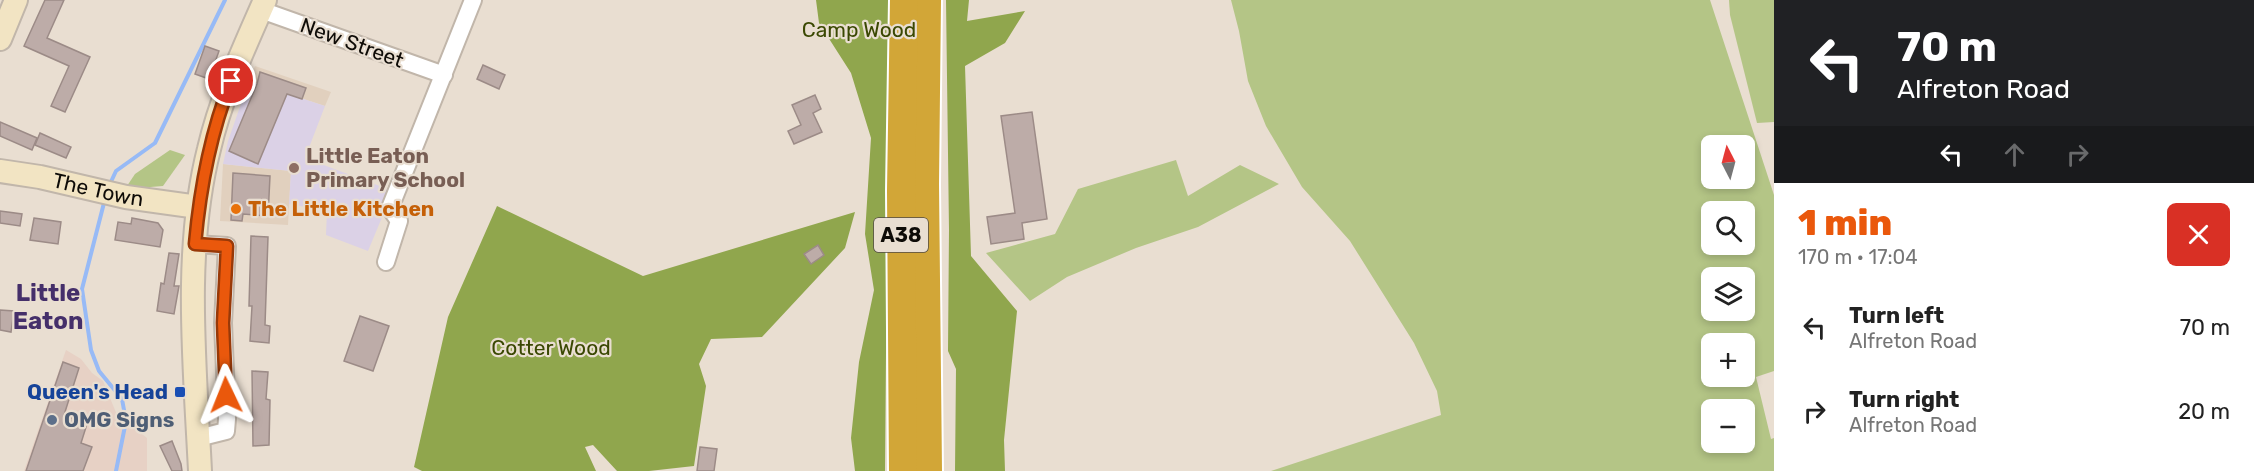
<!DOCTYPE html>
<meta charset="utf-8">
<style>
:root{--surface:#fff;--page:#f6f6f6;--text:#222;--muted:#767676;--accent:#ea580c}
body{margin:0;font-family:Rubik,sans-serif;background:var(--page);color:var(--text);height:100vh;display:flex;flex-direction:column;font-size:22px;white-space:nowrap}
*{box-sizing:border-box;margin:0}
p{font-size:20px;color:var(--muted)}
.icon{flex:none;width:33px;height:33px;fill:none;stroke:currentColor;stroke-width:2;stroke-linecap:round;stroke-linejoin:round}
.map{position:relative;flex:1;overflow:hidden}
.panel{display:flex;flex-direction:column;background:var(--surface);width:480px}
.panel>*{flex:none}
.guide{background:#202124;color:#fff;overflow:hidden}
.needle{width:39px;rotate:354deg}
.fabs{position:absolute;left:1701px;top:135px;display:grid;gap:12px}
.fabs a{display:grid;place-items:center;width:54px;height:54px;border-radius:9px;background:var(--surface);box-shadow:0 3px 9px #0003;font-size:30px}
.pin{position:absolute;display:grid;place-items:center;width:51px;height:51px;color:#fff;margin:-26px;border:3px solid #fff;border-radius:50%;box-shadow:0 2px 6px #0007}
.me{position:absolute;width:66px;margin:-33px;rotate:358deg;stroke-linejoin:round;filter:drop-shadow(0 0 4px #0008)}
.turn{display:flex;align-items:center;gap:21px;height:126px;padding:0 24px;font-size:27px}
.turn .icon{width:78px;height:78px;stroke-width:2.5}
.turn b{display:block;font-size:42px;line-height:51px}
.lanes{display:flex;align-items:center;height:57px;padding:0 24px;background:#0003;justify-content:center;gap:30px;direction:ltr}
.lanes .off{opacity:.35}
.round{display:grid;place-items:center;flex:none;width:63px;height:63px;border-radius:9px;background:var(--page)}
.summary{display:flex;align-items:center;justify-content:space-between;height:102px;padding:0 24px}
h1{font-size:36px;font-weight:800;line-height:45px;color:var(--accent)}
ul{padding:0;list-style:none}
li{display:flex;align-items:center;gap:18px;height:84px;padding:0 24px}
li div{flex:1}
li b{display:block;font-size:22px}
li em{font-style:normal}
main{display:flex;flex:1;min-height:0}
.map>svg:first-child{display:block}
.built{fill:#e1d0be}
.industrial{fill:#e7d1c5}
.education{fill:#dbd1e6}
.green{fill:#b4c586;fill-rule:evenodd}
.forest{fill:#90a64d}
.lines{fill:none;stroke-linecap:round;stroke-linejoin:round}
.stream{stroke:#97baf6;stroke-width:4}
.building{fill:#bdaca8;stroke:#9c8b87;stroke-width:1.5}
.street-casing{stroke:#c1b6aa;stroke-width:20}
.secondary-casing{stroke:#c1b6aa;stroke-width:26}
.highway-casing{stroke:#fff;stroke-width:32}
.street{stroke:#fff;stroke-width:16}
.secondary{stroke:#f2e4c3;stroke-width:22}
.highway{stroke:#d2a637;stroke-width:28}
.route-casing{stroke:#983908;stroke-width:15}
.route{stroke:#ea580c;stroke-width:10}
.education-dot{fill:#8d6e63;stroke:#e9ded1;stroke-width:2}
.food-dot{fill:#e8710a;stroke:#e9ded1;stroke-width:2}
.transit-dot{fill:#1a4fb4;stroke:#e9ded1;stroke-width:2}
.service-dot{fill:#5c6f8a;stroke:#e9ded1;stroke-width:2}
.labels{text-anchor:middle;stroke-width:4.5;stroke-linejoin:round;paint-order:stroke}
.shield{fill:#e9ded1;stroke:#504a44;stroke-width:1.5}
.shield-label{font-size:20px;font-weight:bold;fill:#0e0b07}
.park-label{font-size:21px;fill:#3a4802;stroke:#e9ded1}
.street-label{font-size:21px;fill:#0e0b07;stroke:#e9ded1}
.education-label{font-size:21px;font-weight:bold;fill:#785e54;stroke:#e9ded1;text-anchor:start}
.food-label{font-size:21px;font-weight:bold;fill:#c56008;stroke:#e9ded1;text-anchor:start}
.transit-label{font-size:21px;font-weight:bold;fill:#164399;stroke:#e9ded1;text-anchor:end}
.service-label{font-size:21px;font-weight:bold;fill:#4e5e75;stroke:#e9ded1;text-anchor:start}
.quarter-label{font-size:24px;font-weight:bold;fill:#452f6a;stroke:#e9ded1}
</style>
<main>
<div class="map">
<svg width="1774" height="471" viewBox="0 0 1774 471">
<rect width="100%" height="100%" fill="#e9ded1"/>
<!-- built -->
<g class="built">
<path d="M255,66L331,92L325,106L249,81Z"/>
<path d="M223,164L291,171L288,225L220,221Z"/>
</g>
<!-- industrial -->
<path class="industrial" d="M66,350L81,359L92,373L103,381L117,415L147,438V471H24Z"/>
<!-- education -->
<path class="education" d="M249,81L325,106L305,158L393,191L368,251L326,235L327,211L289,204L291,171L223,164L228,141Z"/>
<!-- green -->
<g class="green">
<path d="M1231,0H1710L1774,195V371L1756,377L1771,439L1774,438V471H1271L1441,415L1437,391L1414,343L1350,241L1302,187L1266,126L1248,81L1239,31ZM1712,146H1744V178H1712ZM1712,212H1744V244H1712ZM1712,278H1744V310H1712ZM1712,344H1744V376H1712ZM1712,410H1744V442H1712Z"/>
<path d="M1729,0H1774V122L1757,123L1730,15Z"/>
<path d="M170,150L185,155L163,186L125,189L135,174Z"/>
<path d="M1176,160L1188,196L1240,165L1279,184L1198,227L1136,248L1067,277L1030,301L986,253L1055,234L1078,189Z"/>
</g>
<!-- forest -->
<g class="forest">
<path d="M816,0H889L885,471H855L851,438L859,362L874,290L865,234L871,138L851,73L819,23Z"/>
<path d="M946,0H969L967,21L1025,11L1005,43L965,66L971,256L1017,311L1004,440L1005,471H955L956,369L948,351L949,230Z"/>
<path d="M497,206L643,276L855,212L845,248L762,337L711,339L699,364L706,386L694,466L649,471H617L593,445L585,447L596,471H422L414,467L448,317Z"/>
</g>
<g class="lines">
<!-- stream -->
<g class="stream">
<path d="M109,186L116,171L155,143L225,0"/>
<path d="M105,199L82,289L91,350L99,371L122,399L126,421L116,471"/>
</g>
</g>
<!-- building -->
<g class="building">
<path d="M45,0H64L47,38L90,57L65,112L51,106L69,66L24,46Z"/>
<path d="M205,46L219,51L209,79L195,74Z"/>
<path d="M483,65L505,75L499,89L477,79Z"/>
<path d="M260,72L306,88L302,99L287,94L258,164L229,151L257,84Z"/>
<path d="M815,95L821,109L813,113L822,132L794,144L788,131L801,125L792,105Z"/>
<path d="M1032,112L1047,219L1022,223L1024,239L991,244L987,217L1015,213L1001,116Z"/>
<path d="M0,122L37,138L32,150L0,136Z"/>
<path d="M40,133L71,147L66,158L35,145Z"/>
<path d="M233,173L270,176L268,216L243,214L242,221L231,220Z"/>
<path d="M0,211L22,214L20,226L0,223Z"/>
<path d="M34,218L61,222L58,244L30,240Z"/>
<path d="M132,218L158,223L163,230L160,247L115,240L118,222L131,224Z"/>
<path d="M251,236L268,237L265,325L270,326L269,343L250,341L252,306H249Z"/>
<path d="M818,245L824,255L811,264L804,254Z"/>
<path d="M169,253L179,254L174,286H179L174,314L157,311L161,283L164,284Z"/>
<path d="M0,310L14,311L11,332L0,330Z"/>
<path d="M360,316L389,326L373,371L344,361Z"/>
<path d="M63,362L79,368L64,415L87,424L81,443L92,447L83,471H26Z"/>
<path d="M252,371L268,372L266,399L270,400L269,445L253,446Z"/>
<path d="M172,441L181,464L182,471H172L160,446Z"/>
<path d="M700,447L717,449L714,471H697Z"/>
</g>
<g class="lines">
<defs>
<g id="street">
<path d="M261,10L444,75"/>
<path d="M195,244L227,246L223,323L227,419L226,431L198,438"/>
<path d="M386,262L399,221L390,208L473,0"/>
</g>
<g id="secondary">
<path d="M0,39L16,0"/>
<path id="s1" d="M0,171L40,177L126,197L198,207"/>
<path d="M200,471C195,367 183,251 209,149C221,97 244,48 265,0"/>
</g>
<g id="highway">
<path d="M927,0L925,184L928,471"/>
<path d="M903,471L901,191L904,0"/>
</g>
</defs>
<!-- street casing -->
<use href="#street" class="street-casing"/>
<!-- secondary casing -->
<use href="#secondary" class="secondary-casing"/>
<!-- highway casing -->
<use href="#highway" class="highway-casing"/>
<!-- street -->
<use href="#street" class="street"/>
<!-- secondary -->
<use href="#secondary" class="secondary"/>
<!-- highway -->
<use href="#highway" class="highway"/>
</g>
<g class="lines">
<defs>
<path id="route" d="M226,395L223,323L227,246L195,244C200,188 210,134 231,81"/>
</defs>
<!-- route casing -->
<use href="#route" class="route-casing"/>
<!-- route -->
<use href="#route" class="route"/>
</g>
<!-- markers -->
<circle class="education-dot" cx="294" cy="168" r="6"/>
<circle class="food-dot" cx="236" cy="209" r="6"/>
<rect class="transit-dot" x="174" y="386" width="12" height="12" rx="3"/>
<circle class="service-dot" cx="52" cy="420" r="6"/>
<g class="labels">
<!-- shield labels -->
<rect class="shield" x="874" y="218" width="54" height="34" rx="4.5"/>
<g class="shield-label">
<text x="901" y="242">A38</text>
</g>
<!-- park labels -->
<g class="park-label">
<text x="859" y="37">Camp Wood</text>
<text x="551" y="355">Cotter Wood</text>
</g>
<!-- street labels -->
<g class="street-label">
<text transform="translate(352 43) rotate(20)" y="7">New Street</text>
<text dy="7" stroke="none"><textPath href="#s1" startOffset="100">The Town</textPath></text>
</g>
<!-- education labels -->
<g class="education-label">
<text x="306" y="163">Little Eaton<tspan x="306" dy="24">Primary School</tspan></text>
</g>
<!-- food labels -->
<g class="food-label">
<text x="248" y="216">The Little Kitchen</text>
</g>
<!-- transit labels -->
<g class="transit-label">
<text x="168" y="399">Queen's Head</text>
</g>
<!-- service labels -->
<g class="service-label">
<text x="64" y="427">OMG Signs</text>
</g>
<!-- quarter labels -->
<g class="quarter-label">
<text x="48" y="301">Little<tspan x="48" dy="28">Eaton</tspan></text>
</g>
</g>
</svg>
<div class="fabs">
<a><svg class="needle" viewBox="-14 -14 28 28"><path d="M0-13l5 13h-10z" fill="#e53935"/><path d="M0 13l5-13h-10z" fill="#767676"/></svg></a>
<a><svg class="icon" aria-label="search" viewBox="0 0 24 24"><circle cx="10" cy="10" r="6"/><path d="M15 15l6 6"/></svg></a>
<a><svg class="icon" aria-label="layers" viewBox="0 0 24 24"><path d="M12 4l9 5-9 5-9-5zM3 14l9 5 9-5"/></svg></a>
<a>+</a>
<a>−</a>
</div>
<div class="pin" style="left:231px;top:81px;background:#d93025"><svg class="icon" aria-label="arrive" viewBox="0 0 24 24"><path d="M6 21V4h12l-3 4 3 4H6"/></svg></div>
<svg class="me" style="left:226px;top:395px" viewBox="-20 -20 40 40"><path d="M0-17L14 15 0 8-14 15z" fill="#ea580c" stroke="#fff" stroke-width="4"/></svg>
</div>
<section class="panel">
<div class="guide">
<div class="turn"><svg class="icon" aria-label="left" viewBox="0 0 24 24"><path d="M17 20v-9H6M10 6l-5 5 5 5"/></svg><div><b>70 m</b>Alfreton Road</div></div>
<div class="lanes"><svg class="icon" aria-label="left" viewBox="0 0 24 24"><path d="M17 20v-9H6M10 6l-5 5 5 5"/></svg><svg class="icon off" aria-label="ahead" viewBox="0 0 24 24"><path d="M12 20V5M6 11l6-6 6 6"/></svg><svg class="icon off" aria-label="right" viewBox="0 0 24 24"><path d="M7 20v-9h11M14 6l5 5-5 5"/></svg></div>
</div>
<div class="summary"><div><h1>1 min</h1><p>170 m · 17:04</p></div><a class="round" style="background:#d93025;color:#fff"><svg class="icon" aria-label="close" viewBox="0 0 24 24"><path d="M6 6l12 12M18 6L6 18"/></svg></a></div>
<ul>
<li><svg class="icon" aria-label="left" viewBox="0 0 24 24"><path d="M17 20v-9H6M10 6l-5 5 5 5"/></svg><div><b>Turn left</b><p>Alfreton Road</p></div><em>70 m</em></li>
<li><svg class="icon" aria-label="right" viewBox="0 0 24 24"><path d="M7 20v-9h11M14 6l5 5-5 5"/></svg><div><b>Turn right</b><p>Alfreton Road</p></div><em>20 m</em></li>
</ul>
</section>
</main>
